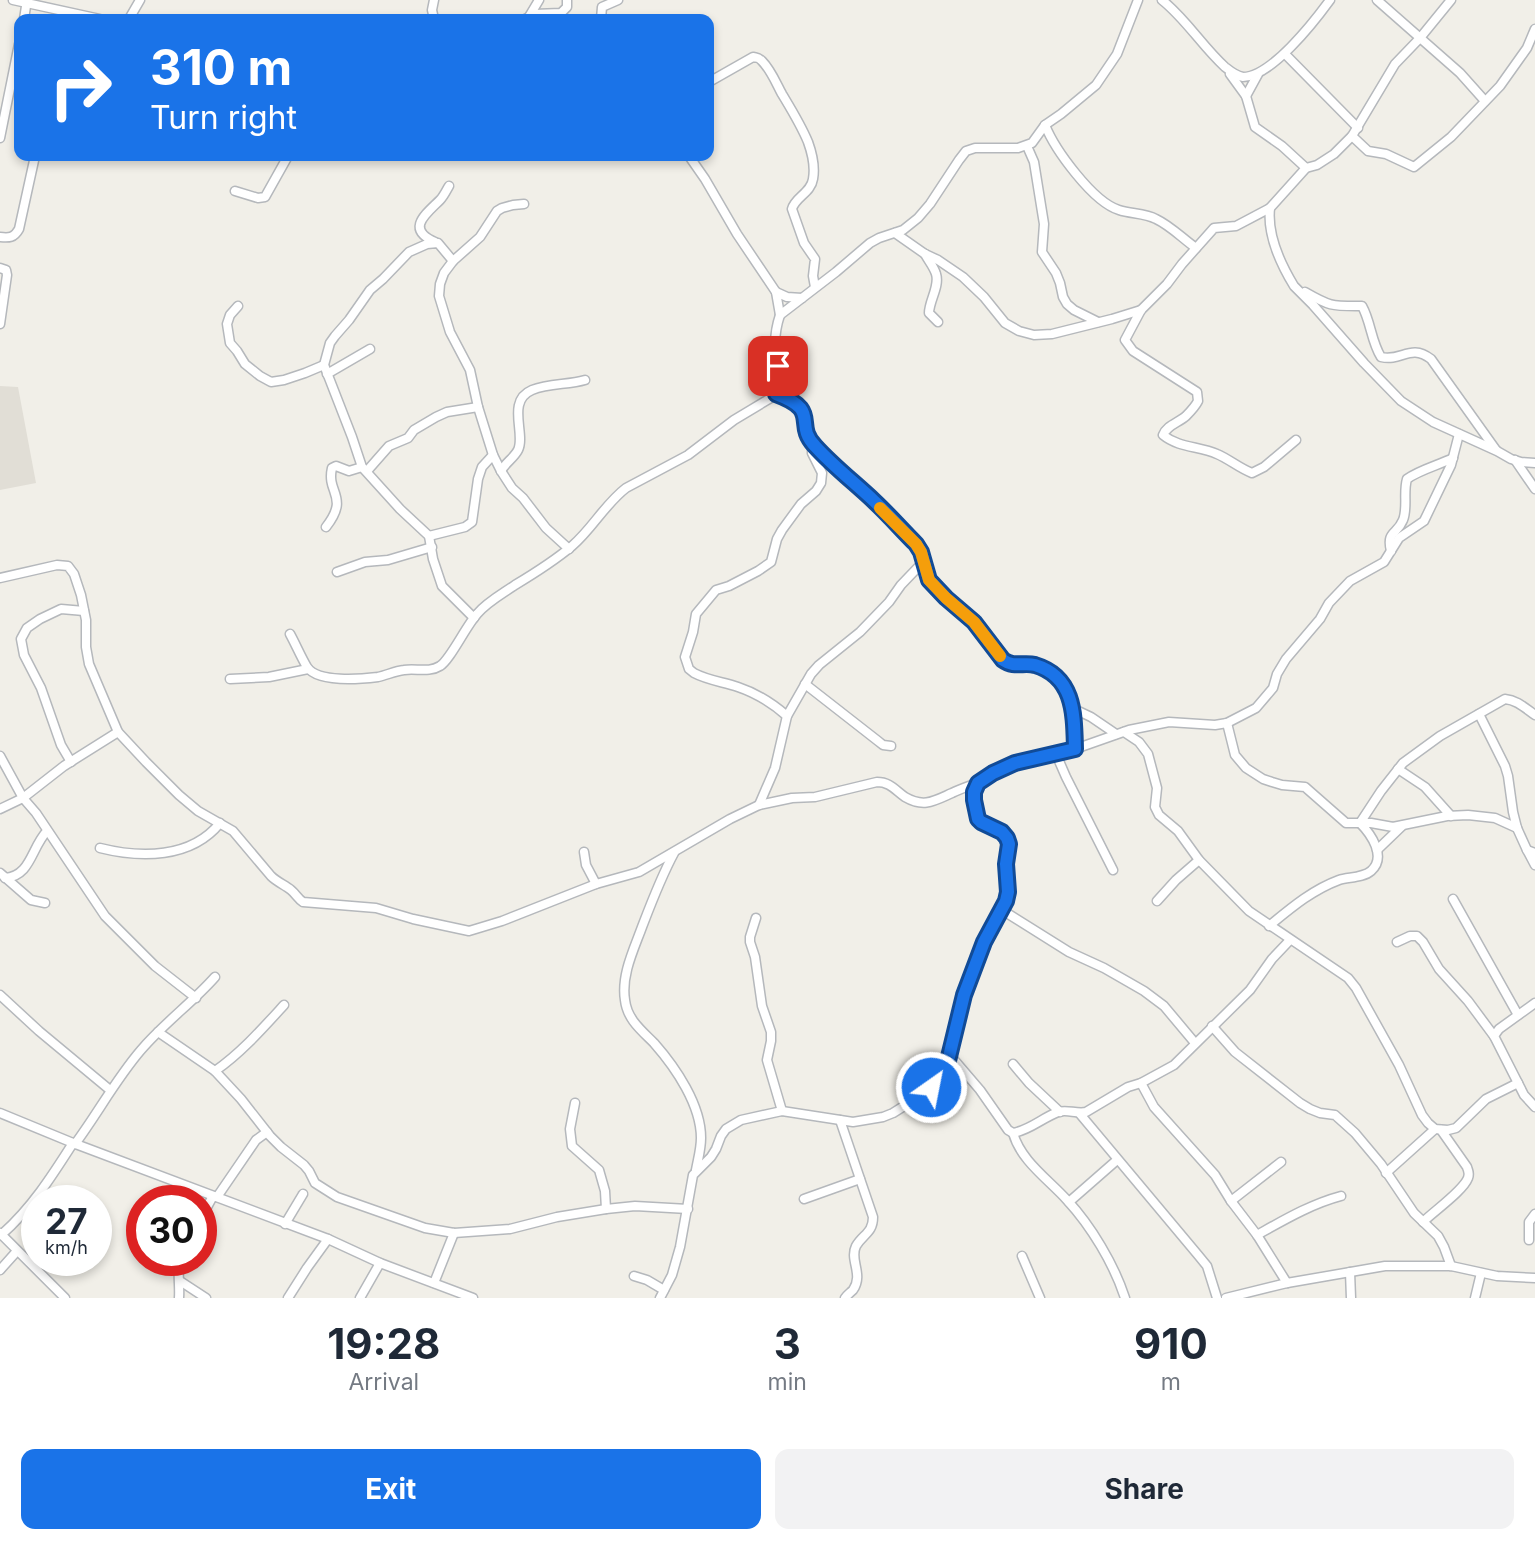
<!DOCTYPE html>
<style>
:root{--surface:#fff;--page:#f2f2f3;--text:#1f2937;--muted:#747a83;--accent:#1a73e8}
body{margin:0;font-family:Inter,sans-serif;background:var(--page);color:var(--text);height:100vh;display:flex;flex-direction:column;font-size:26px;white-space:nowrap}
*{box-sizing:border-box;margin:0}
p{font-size:23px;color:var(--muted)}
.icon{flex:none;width:38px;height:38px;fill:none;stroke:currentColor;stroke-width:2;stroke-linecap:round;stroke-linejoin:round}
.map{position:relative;height:1298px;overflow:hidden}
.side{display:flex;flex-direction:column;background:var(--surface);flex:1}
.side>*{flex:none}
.top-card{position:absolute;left:14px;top:14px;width:700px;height:147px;border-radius:14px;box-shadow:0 4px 10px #0003;background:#1a73e8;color:#fff;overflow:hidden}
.speed{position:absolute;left:21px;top:1185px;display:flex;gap:14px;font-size:35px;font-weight:700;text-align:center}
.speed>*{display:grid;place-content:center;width:91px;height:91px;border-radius:50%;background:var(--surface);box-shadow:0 4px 10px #0003;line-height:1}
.speed small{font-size:18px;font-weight:400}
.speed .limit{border:10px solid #d22;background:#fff;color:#111}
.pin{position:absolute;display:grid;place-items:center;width:60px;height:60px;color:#fff;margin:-30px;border-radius:14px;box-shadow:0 4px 10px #0006}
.me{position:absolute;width:77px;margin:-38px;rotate:33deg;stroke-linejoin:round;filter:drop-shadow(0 0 5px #0008)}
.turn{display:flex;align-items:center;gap:24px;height:147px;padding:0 21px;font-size:32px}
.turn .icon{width:91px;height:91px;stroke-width:2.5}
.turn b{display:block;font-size:49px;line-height:60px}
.eta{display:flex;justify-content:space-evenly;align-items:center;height:119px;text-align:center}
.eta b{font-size:42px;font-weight:700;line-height:49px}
.button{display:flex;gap:14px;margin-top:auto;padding:14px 21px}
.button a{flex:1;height:80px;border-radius:14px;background:var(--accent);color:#fff;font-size:28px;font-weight:700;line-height:80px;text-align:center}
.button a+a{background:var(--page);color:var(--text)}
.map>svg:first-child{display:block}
.education{fill:#e1ded6}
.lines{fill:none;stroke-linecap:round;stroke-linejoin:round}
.minor-casing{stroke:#b5b8bc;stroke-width:11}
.minor{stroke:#fff;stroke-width:8}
.route-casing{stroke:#114b97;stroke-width:18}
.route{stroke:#1a73e8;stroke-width:12}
.slow{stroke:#f59e0b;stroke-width:12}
</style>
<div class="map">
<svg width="1535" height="1298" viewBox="0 0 1535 1298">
<rect width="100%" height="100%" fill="#f1efe8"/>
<!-- education -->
<path class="education" d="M0,386L18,387L36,483L0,490Z"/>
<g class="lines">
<defs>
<g id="minor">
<path d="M13,0L100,19"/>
<path d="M1162,0C1186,19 1202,46 1225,67C1230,71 1236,76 1243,77C1271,77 1314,22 1330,0"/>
<path d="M1377,0L1460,73L1485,101"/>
<path d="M1451,0L1420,38L1395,64L1352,136L1334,154L1317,165L1306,168L1270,208C1267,235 1280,263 1294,286L1313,305L1364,363L1401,401L1433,422L1497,451L1511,459L1521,462L1535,463"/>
<path d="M530,15L539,0"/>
<path d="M24,19L27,0"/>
<path d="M129,19L140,0"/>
<path d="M434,19L432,10L434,0"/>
<path d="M525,19L534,14L561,13L567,7V0"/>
<path d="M601,19L602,7L618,0"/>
<path d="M1285,54L1358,128"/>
<path d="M1230,74L1246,96L1255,127L1282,146L1306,168"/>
<path d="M709,82L753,57C758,58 758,57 762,61C771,70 776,83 782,94C791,109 801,125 808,142C812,153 815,168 813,179C811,193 795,197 792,209L804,243L815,259L813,276L815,287"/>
<path d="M1246,96L1258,74"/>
<path d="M1045,125C1055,150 1093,202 1119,210C1131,214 1145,213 1156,219C1171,226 1183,239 1196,248"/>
<path d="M1352,136L1368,151L1386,154L1414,167L1451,137L1500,86L1527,48L1535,29"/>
<path d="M0,138L19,44"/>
<path d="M1027,146L1034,162L1044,224L1042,252L1056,273L1060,283L1063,297L1067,304L1074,310L1098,322"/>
<path d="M689,156L705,179L737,234L776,292L780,315"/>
<path d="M235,191L258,198L265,197L288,156"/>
<path d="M524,204L513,205L502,208L497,211L480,237L453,261L444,273L440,284L439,296L450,332L470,370L478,407L493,455L501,471L512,488L523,498L546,528L569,549"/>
<path d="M1270,208L1236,226L1214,228L1182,264L1167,284L1141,310L1125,340L1133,351L1197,392L1198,401C1195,407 1191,411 1186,416C1178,423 1167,425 1163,435C1179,448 1199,446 1217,454C1229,459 1239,468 1252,473L1264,467L1296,440"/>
<path d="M895,233L925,254L938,260L963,277L984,297L1005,323L1019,331L1034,335L1052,334L1112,319L1141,310"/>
<path d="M0,237C9,238 14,238 19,229L35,156"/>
<path d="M435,242C405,229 426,214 440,200C444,196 446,191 449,186"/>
<path d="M925,254C928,260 934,267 936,274C940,286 929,301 929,313L938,322"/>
<path d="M453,261L438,243L427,244L409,252L383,279L370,290L349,320L335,336L330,343L324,365L352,437L362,467L400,509L429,536L433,559L442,586L474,618"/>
<path d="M0,268L6,270L7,275L0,324"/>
<path d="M776,292L787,297L802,298"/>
<path d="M1305,292C1331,307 1332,306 1362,306C1371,322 1371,341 1381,357C1402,362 1410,343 1431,359L1496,450"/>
<path d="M238,306L230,315L227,324L230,343L237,351L245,364L260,376L271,382L284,380L305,373L324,365"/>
<path d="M327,374L370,349"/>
<path d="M776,395L794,402L800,407L805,414L806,428L812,444L873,500L916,544C923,555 923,569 929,580C939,597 959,606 973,620C984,632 992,647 1003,659C1012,668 1022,663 1034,665C1074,673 1074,716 1075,749"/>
<path d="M1515,460L1535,489"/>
<path d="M367,471L389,446L408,438L414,430L436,417L447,412L478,407"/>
<path d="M501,471C505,463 514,458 518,450C526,434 506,401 532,390C549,383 568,385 585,380"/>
<path d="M326,527C350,496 326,494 332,468L336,466L349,471L362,467"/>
<path d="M429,536L465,527L472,522L478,479L482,467L493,455"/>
<path d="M1391,551C1386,531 1397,535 1403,520C1408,508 1403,492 1407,479C1419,470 1439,465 1453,458"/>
<path d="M337,572L365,562L388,560L432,547"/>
<path d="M0,578L57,565L68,566L74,574L81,595L86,620V647L89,664L118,732L146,762L179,795L198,811L233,831L271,876C277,882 285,885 291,890C296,894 298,899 303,902L376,908L413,919L469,931L502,921L596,884L639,872L730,819L759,805L792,798L815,797L877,782C890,782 895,790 905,797C924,808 934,801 952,793C960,789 969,786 977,783"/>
<path d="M290,634C296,645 301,657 307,667C318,683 361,679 378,677C387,675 395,671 404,670C416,668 429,673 440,666C450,660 466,626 477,614C487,602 502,594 515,585C535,573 554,561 572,546C592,529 605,504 626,488L688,455L734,420L779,393C785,382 777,366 776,354C774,341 776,327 780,315L836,272L870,243L879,238L903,230L918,218L930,204L959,160L966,151L975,148H1018L1032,143L1045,125L1061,114L1096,85L1117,54L1138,0"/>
<path d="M230,679L269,677L308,669"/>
<path d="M805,684L878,741L883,745L891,746"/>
<path d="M1072,708L1091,717L1116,734"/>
<path d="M1479,714L1505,766L1508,776L1513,812L1517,828L1527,850L1535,853"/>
<path d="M787,716C772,703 756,693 738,687C723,682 707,680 694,673L689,669L685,657L693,632L696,614L716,590L729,586L758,571L771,562L777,539L782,530L801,504L816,491L821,483L822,473L812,453V444"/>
<path d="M1227,723L1235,755L1246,768L1263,779L1272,782L1282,785L1305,787L1346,823H1371L1393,827L1447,816L1468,815L1495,818L1517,828"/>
<path d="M1124,732L1139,742L1148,754L1157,788L1155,807L1159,815L1178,831L1199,860L1249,911L1348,978L1356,988L1399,1065L1422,1115L1428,1123L1435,1129L1448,1130L1456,1128L1486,1099L1518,1083"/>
<path d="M1056,754L1066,777L1113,870"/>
<path d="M0,756L23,798L36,813L105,916L155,966L196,998"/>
<path d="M71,762L61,745L41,688L24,655L21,639L27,628L40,619L61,609L84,611"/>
<path d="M1398,769L1425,787L1451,816"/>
<path d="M759,805L775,768L787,716L811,674L819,665L860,632L889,602L901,585L924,561"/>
<path d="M0,809L23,798L64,766L118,732"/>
<path d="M100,848C140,858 191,859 220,823"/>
<path d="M1377,850L1402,826"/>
<path d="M1527,850L1535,865"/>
<path d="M584,852L586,865L596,884"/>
<path d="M674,853C661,877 652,901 642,927C634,949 621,975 625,1000C627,1019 641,1030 654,1043C676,1068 701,1105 701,1138C701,1149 698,1159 696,1170"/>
<path d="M0,873L31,900L45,903"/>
<path d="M5,878C31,876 31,848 47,831"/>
<path d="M1453,899L1518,1015"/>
<path d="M1157,901L1176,880L1199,860"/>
<path d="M1002,910L1069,952L1104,968L1144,991L1164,1006L1195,1043"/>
<path d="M756,918L750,937V942L755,957L762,1006L771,1032V1041L767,1060L782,1111"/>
<path d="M1269,926C1291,908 1312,890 1339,880C1348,877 1363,878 1371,871C1387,857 1371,834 1360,823L1381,791L1403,763L1440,736L1505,699C1517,700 1525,708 1535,715"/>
<path d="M1397,942L1410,936H1417L1423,942L1439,969L1468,1001L1494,1036"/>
<path d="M0,995L39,1031L110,1090"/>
<path d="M1535,1003L1499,1029L1494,1036L1524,1095L1535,1107"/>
<path d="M1212,1026L1235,1052L1300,1103L1310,1109L1320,1113L1335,1115L1355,1133L1381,1164L1414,1213L1438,1236L1444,1247L1451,1266"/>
<path d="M158,1032L215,1071L241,1099L270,1136L281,1147L304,1165L309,1171L315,1183L337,1197L425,1228L454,1233L510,1229L557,1217L606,1209L635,1206L688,1209"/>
<path d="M950,1055L980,1090L1008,1130L1013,1133C1030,1130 1042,1118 1058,1112C1067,1109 1076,1114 1086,1112L1128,1087L1141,1083L1174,1065L1250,990L1272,959L1290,940"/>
<path d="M1013,1064L1029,1083L1060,1112"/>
<path d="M215,1071C241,1053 263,1028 284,1005"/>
<path d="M1141,1083L1154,1107L1215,1175L1231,1201L1257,1235L1287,1283"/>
<path d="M575,1103L570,1129L572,1146L599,1170L605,1191L606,1209"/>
<path d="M0,1113L73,1143L328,1239L380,1263L473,1298"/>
<path d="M1080,1114L1198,1255L1207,1266L1217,1298"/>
<path d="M840,1120L873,1217C873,1233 863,1234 856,1246C849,1260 864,1274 853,1290C850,1293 847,1295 845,1298"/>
<path d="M1013,1133C1021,1161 1048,1179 1067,1200C1091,1226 1114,1264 1125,1298"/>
<path d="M75,1144C98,1113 116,1079 141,1050C164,1023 192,1003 215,977"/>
<path d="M1386,1173L1435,1129"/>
<path d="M217,1197L256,1140L267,1132"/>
<path d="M804,1199L860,1179"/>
<path d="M1231,1201L1281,1162"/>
<path d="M1069,1202L1117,1160"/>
<path d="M201,1218L213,1196"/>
<path d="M1423,1222C1434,1211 1463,1191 1468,1178C1470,1173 1468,1171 1467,1167L1441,1130"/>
<path d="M285,1224L303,1194"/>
<path d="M0,1233L65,1298"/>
<path d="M1,1235C31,1209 52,1176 73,1143"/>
<path d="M1257,1235C1284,1220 1311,1204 1341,1196"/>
<path d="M1529,1240V1222L1535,1214"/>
<path d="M1022,1256L1040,1298"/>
<path d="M0,1270L17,1251"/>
<path d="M1350,1272L1351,1298"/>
<path d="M634,1276L647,1280L664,1290"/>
<path d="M180,1281L206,1298"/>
<path d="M434,1283L454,1233"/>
<path d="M179,1298C180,1285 177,1272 180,1260"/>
<path d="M288,1298L307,1268L328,1239"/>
<path d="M360,1298L380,1263"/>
<path d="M660,1298L672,1275L680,1247L693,1175L711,1157L716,1149L721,1136L726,1129L741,1120L782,1111L853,1122L883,1117L893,1113L920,1096L931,1088L947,1065L964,995L984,942L1006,901L1008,892L1005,864L1009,844L1007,838L1002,832L981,823L978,819L974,800V792L978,783L993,773L1015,763L1075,749L1129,730L1169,722L1215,725L1227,723L1256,708L1273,688L1277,674L1286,659L1320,619L1329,603L1350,581L1384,562L1399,538L1424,521L1451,465L1459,434"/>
<path d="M1226,1298L1287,1283L1385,1266H1451L1497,1276L1535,1278"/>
<path d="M1475,1298L1481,1273"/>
</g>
</defs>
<!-- minor casing -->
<use href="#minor" class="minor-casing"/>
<!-- minor -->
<use href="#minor" class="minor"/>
</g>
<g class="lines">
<defs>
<path id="route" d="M778,366L782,387L776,394C822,411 793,423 815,446C833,466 855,483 874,501C889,515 902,530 916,544L921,552L929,580L946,598L974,622L1003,660C1014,668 1024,662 1035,665C1075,677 1074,715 1075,749L1015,763L993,773L978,783L974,792V800L978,819L981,822L1002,832L1007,838L1009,844L1006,864L1008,892L1006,901L984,942L964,995L947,1065L931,1087"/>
</defs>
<!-- route casing -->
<use href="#route" class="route-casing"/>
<!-- route -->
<use href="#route" class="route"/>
<!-- slow -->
<path class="slow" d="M880,508L916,544L921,552L929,580L946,598L974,622L1000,656"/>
</g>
</svg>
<div class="speed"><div>27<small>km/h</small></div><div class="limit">30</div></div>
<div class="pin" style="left:778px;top:366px;background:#d93025"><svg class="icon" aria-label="arrive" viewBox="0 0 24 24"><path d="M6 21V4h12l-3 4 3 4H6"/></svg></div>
<svg class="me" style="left:931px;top:1087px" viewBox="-20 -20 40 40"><circle r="17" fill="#1a73e8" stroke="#fff" stroke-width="3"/><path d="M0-11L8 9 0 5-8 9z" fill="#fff"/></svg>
<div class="top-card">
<div class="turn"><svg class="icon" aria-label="right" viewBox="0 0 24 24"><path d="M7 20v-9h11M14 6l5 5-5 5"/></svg><div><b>310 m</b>Turn right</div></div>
</div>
</div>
<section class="side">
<div class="eta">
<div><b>19:28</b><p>Arrival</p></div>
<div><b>3</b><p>min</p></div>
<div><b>910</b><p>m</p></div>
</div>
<div class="button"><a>Exit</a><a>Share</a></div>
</section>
